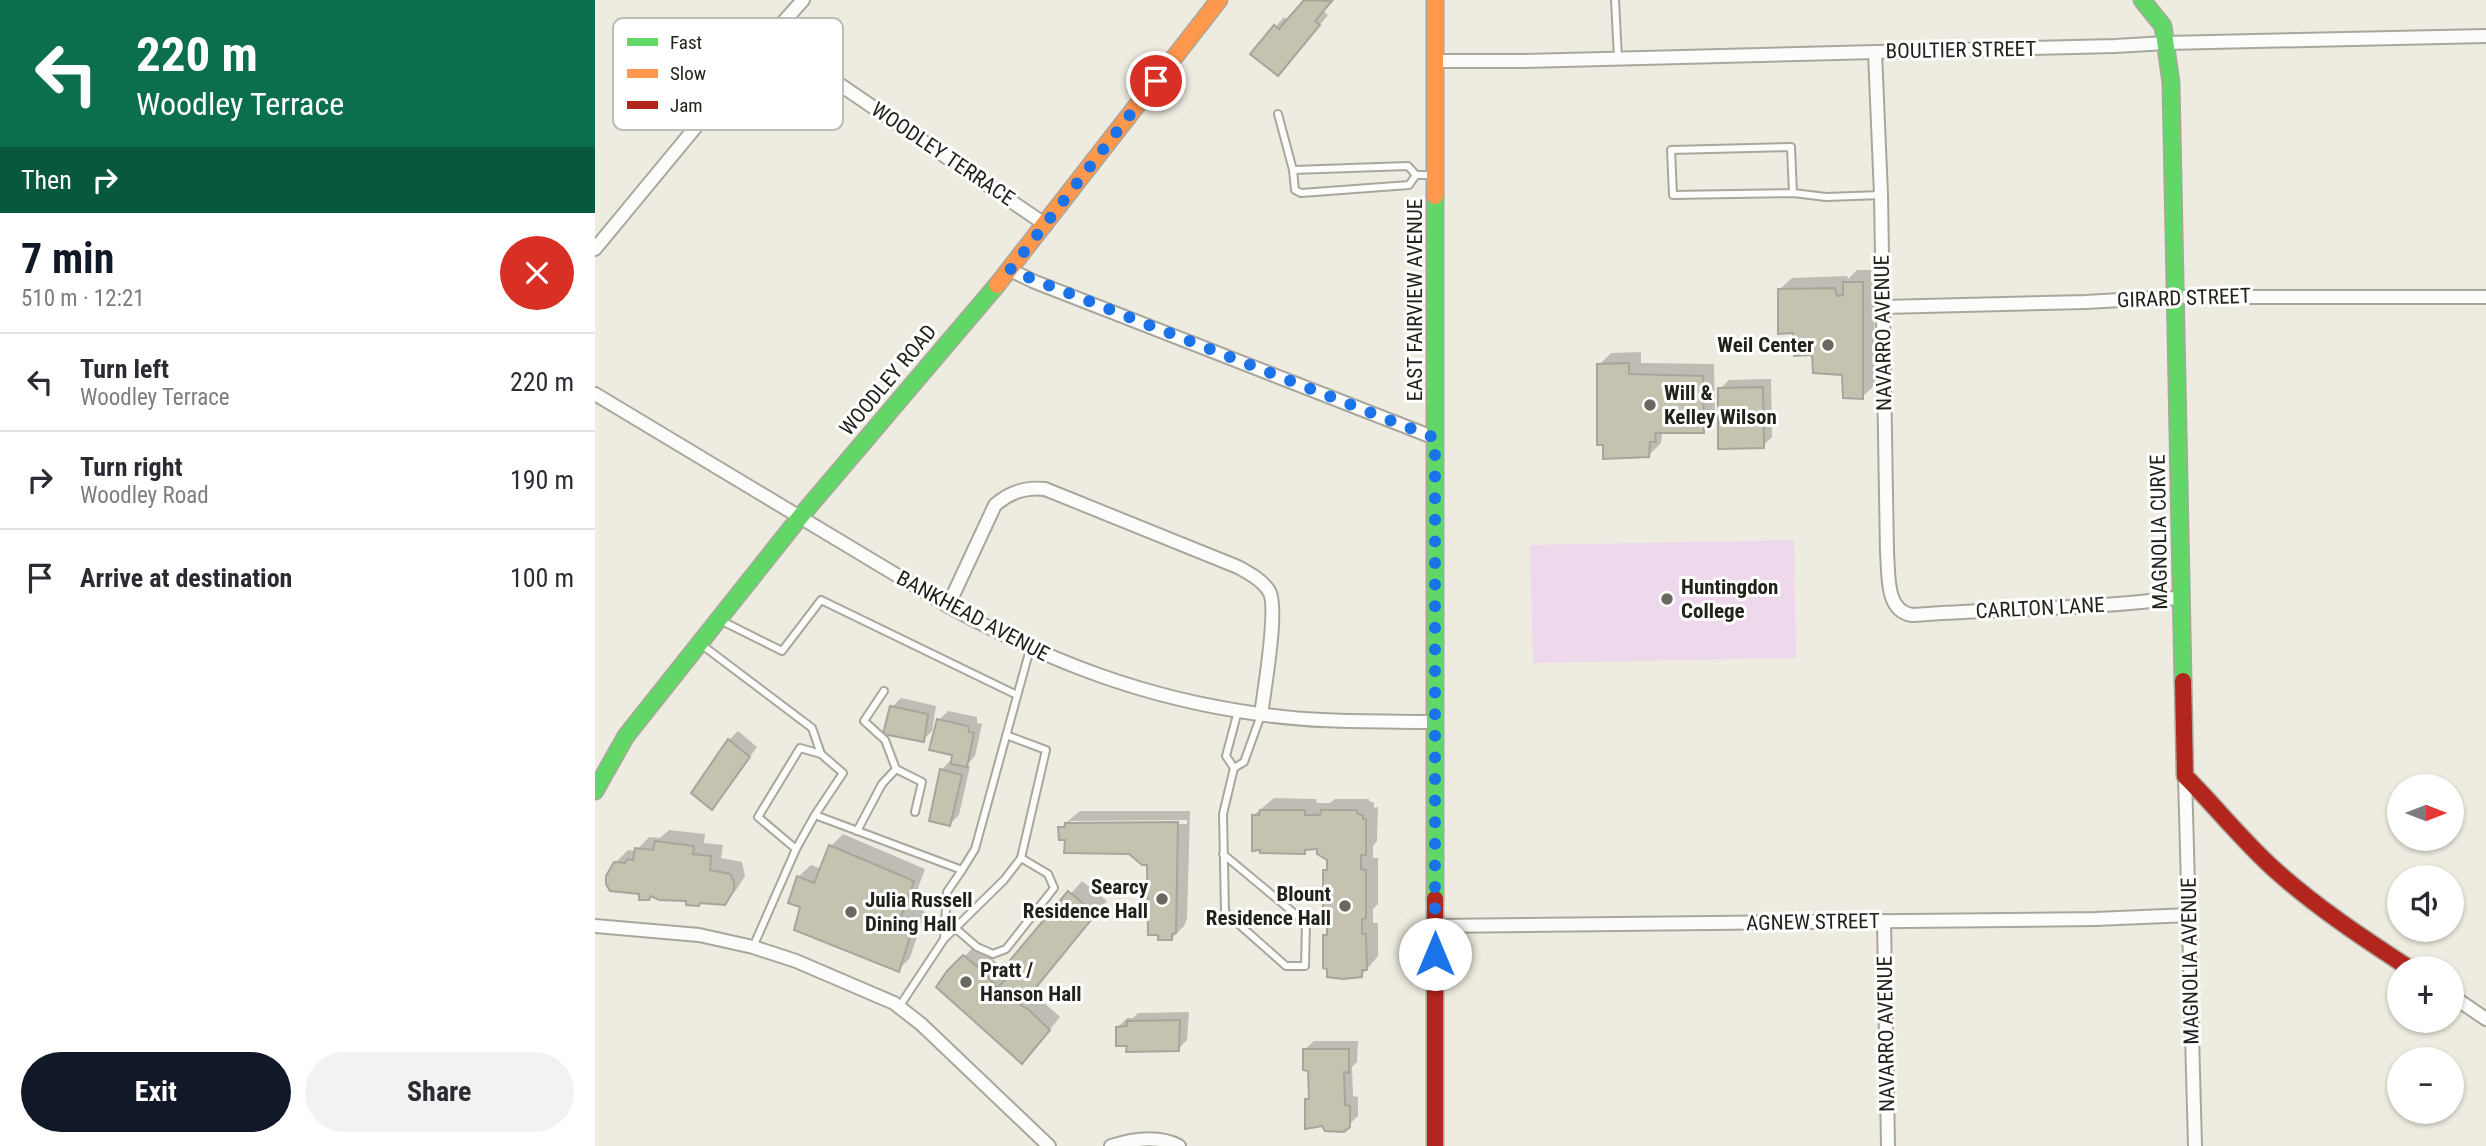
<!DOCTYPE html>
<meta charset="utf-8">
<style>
:root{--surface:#fff;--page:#f2f2f3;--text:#2b2b33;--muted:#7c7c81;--line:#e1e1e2;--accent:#111827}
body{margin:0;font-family:"Roboto Condensed",sans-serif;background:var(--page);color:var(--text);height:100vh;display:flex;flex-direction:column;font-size:26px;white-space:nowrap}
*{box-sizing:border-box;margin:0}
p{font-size:23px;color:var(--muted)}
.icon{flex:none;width:38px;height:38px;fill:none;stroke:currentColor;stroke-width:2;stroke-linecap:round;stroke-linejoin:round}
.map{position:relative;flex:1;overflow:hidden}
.panel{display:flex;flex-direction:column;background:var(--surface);width:595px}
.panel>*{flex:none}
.top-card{background:#0b6e4f;color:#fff;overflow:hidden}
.needle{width:46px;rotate:90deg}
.buttons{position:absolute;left:1792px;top:774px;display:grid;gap:14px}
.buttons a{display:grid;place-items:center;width:77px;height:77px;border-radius:50%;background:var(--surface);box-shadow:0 2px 5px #0004;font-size:35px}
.pin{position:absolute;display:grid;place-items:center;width:60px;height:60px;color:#fff;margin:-30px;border:4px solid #fff;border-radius:50%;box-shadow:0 2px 7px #0007}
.me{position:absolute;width:77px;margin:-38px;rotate:0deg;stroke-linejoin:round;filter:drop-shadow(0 0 5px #0008)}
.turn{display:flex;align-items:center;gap:24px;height:147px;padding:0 21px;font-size:32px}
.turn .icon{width:91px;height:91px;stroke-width:2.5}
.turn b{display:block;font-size:49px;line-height:60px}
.then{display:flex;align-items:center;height:66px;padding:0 21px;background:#0003;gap:14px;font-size:26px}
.round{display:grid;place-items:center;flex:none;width:74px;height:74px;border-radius:37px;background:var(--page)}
.summary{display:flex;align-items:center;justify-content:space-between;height:119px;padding:0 21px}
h1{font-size:42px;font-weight:700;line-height:52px;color:var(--accent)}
.cta{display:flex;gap:14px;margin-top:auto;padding:14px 21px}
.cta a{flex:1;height:80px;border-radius:42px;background:var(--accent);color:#fff;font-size:28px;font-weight:700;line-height:80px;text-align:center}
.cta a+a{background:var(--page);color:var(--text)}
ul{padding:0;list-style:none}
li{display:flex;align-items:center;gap:21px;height:98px;padding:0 21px;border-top:2px solid var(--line)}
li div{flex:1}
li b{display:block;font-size:26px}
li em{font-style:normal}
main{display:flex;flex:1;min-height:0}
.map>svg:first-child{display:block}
.green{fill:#eed8eb}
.shadow{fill:#0003;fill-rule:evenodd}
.building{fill:#c5c2b0;stroke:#a7a59c;stroke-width:2}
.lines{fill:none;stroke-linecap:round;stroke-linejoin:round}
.lane-casing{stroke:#a9a79d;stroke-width:10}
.street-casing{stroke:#a9a79d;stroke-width:16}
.fast-casing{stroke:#a9a79d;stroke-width:19}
.slow-casing{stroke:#a9a79d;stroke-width:19}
.jam-casing{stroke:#a9a79d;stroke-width:19}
.lane{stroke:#fcfcfa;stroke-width:6}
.street{stroke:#fcfcfa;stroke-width:12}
.fast{stroke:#63d668;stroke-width:16}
.slow{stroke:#ff974d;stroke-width:16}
.jam{stroke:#b3261e;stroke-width:16}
.route{stroke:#1a73e8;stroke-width:12;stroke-dasharray:0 21.6}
.poi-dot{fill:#6a695f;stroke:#fff;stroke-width:2.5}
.labels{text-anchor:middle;stroke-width:6;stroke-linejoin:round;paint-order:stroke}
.street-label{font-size:21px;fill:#23221a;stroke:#fff}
.poi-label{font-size:21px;font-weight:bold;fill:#23221a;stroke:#fff;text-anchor:start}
.key{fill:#fff;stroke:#bdbdba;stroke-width:2}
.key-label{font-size:19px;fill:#23221a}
</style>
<main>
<section class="panel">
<div class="top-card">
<div class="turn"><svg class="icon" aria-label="left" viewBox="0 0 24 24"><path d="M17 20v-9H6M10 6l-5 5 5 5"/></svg><div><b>220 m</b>Woodley Terrace</div></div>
<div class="then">Then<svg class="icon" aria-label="right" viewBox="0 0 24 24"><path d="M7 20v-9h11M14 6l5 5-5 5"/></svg></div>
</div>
<div class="summary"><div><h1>7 min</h1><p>510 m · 12:21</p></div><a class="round" style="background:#d93025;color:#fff"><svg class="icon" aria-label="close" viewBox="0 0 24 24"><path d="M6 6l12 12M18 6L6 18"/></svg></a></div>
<ul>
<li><svg class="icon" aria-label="left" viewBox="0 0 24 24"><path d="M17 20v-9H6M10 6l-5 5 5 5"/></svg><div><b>Turn left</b><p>Woodley Terrace</p></div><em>220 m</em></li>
<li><svg class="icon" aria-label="right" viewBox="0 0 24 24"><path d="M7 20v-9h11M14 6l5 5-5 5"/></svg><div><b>Turn right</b><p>Woodley Road</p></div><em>190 m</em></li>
<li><svg class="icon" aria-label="arrive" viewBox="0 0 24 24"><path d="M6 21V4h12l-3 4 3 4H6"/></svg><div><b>Arrive at destination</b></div><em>100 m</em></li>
</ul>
<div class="cta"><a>Exit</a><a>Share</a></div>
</section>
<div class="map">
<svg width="1891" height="1146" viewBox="0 0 1891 1146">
<rect width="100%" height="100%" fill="#eeece0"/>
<!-- green -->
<path class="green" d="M1199,540L1201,658L938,663L935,545Z"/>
<!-- shadow -->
<g class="shadow">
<path d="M711,0H736L728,11L733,15L692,65L658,53L689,17L693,20Z"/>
<path d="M1262,270H1279L1280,385L1267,397L1249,374L1219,353L1200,332L1184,290L1197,278L1252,276L1253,279Z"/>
<path d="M1046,352V363L1119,364L1120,419L1108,432H1069L1067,434L1066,443L1054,455L1004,365L1016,353Z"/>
<path d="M1176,379L1177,437L1168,446L1125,389L1134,380Z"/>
<path d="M306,698L341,706L337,731L328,740L297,707Z"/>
<path d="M353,711L382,717V723L387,724L380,756L372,765L375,766L364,815L355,824L346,770L355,761L358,762L360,754L344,720Z"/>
<path d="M143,731L162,747L117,808L99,792L134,740Z"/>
<path d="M679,798L721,799L722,803H735L740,799H774V801L779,803V808L783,807L782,841L778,846V858H783V904L778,909V923H783V956L767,975L730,936L734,932L729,871L734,866V859L723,847L714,848L709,852L659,815Z"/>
<path d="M485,811H595L592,919L589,926L577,938L553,864L535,852L472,838L465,828ZM592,820V824H475V821Z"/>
<path d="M74,830L110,834L109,843L128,845L126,858L147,862L150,876L141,890L129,903L58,895L54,899L45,893L20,863L33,850L41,851L54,837L65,838Z"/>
<path d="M248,834L330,869L317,904L330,912L315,958L303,970L207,905L203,877L216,865L227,869L236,846Z"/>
<path d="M487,881L512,901L436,991L465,1017L439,1049L353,972L382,944L409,970Z"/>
<path d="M594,1012L592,1040L583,1049L534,1045L523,1027L532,1018H538L543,1013Z"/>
<path d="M719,1041H763L762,1062L757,1067L758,1096L763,1097V1116L748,1130L711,1099L716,1095L715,1069L709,1050Z"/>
</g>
<!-- building -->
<g class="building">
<path d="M709,0L737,1L720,21L725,25L683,76L655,54L679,25L684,29Z"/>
<path d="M1248,282H1268V399L1248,398L1247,375L1218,373L1217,355L1199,356L1198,333L1183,334V289L1240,288L1242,296L1248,295Z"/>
<path d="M1034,363V374L1108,376L1109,433H1060L1061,442H1055L1054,457L1008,459V445H1002V364Z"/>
<path d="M1168,387L1169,448L1123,449V388Z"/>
<path d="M295,706L333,714L329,742L288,734Z"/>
<path d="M342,719L373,726L374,732L379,733L372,767L356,764L357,755L334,750Z"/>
<path d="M133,739L155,757L117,810L96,793Z"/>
<path d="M345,769L367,775L355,826L334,821Z"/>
<path d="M665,810H710V815H725L726,810H762V813L768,816V819H771V855H766V869L771,870V918L767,919V934H771L772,970H767V977L748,979L732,977V969L728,968V935H732V919H728V870H732V860L722,854V849L710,850V854L665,853V850L657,851V815H664Z"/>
<path d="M583,822L581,933L577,934V940H563V935H553L552,865H547L534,854L469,853L470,840H464L463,827H470V823Z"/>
<path d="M60,841L99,846L98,854L116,856L115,870L135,874L139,882V890L130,905L105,903L104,906L91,905V901L64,900L56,896L54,900H44V894L15,891L11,884V876L19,862L30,863L32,859L38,860L40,848L58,850Z"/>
<path d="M234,845L319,881L306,917L319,924L304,972L199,930L205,907L193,903L202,876L219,883Z"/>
<path d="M473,891L501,914L434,996L426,989L418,1000L434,1010L455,1030L427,1064L341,987L352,971L368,955L389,972L402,988L413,977L406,971Z"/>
<path d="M585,1020L584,1051L531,1052L532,1046H521V1027L532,1026V1021Z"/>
<path d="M708,1049H754V1073L749,1072L750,1105L755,1106V1127L749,1132L730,1131L727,1126L710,1129V1099H714L713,1071L708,1070Z"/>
</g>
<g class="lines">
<defs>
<g id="lane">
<path d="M1020,0L1023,58"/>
<path d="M683,114L698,170"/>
<path d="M821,175L814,185L706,193L700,190L698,170L813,166L821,175H839"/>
<path d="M1198,193L1196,147L1076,150L1078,195L1198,193L1231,197L1286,195"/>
<path d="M125,620L187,651L226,600L422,695"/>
<path d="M107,645L217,728L226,754"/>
<path d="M289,691L269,721L290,740L301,769"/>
<path d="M643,711L631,756L639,768L649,762L666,715"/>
<path d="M220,815L201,849L163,817L205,748L226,754L248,773L220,815L367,870L380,849L435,649"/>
<path d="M262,831L287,784L301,769L327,782L320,812"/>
<path d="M628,854L711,923L710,966H691L630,912L628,814L639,768"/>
<path d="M360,928L382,947L398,954L411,949L459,888L453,874L426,858"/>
<path d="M349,939L409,880L426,858L451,750L411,735"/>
<path d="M158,947L201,849"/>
<path d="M304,1007L349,939L352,892L367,870"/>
</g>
<g id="street">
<path d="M175,37L451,225"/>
<path d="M1280,52L1286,195L1292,553C1294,574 1290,611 1317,615C1407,608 1497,610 1587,597"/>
<path d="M841,61H925L1520,46L1571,43L1891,36"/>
<path d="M0,249L175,37L208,0"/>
<path d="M415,270L440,282L840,438"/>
<path d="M1288,307L1490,302L1580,297H1891"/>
<path d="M0,394L353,606C456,662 548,698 664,714C722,723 782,721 840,722"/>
<path d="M353,606L400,505C415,492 430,487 450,489L643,567C654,573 667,580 674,591C684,607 669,691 666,715"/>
<path d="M1590,776L1600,1146"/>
<path d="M1289,921L1293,1146"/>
<path d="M0,926L104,935L158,947L201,961L299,1003L326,1024L454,1146"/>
<path d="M840,926L1500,919L1595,915"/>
<path d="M1857,996L1891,1019"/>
<path d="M516,1146C538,1139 563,1135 584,1146"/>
</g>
<g id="fast">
<path d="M1547,0L1568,26L1576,83L1588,681"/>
<path d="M840,196V899"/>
<path d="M0,791L31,736L205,517L402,285"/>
</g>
<g id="slow">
<path d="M840,0V196"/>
<path d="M402,285L624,0"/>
</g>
<g id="jam">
<path d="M1588,681L1590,776C1620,806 1647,840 1679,869C1721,907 1768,938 1814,968"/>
<path d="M840,899V1146"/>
</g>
</defs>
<!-- lane casing -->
<use href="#lane" class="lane-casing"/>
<!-- street casing -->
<use href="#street" class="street-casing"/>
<!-- fast casing -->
<use href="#fast" class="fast-casing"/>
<!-- slow casing -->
<use href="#slow" class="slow-casing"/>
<!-- jam casing -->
<use href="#jam" class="jam-casing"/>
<!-- lane -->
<use href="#lane" class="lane"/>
<!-- street -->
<use href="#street" class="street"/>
<!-- fast -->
<use href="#fast" class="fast"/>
<!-- slow -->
<use href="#slow" class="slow"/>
<!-- jam -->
<use href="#jam" class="jam"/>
</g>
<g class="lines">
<!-- route -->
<path class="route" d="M561,81L415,270L840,438V954"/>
</g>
<!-- markers -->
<g class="poi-dot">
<circle cx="1233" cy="345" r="7"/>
<circle cx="1055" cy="405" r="7"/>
<circle cx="1072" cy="599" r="7"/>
<circle cx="567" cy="899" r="7"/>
<circle cx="750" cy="906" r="7"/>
<circle cx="256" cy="912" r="7"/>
<circle cx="371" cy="982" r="7"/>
</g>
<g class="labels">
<!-- street labels -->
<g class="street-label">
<text transform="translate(1366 50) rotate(-1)" y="7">BOULTIER STREET</text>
<text transform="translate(348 154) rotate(34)" y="7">WOODLEY TERRACE</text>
<text transform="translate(1589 298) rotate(-2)" y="7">GIRARD STREET</text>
<text transform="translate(820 300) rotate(-90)" y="7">EAST FAIRVIEW AVENUE</text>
<text transform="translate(1288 333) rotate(-91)" y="7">NAVARRO AVENUE</text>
<text transform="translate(293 380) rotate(-50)" y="7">WOODLEY ROAD</text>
<text transform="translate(1564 532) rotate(-91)" y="7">MAGNOLIA CURVE</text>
<text transform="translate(1445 608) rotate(-3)" y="7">CARLTON LANE</text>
<text transform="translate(378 616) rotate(28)" y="7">BANKHEAD AVENUE</text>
<text transform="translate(1218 922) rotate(-1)" y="7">AGNEW STREET</text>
<text transform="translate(1595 961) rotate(-91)" y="7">MAGNOLIA AVENUE</text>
<text transform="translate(1291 1034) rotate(-91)" y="7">NAVARRO AVENUE</text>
</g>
<!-- poi labels -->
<g class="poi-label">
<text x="1219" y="352" text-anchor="end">Weil Center</text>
<text x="1069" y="400">Will &amp;<tspan x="1069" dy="24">Kelley Wilson</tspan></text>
<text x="1086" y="594">Huntingdon<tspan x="1086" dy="24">College</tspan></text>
<text x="553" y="894" text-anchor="end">Searcy<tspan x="553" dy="24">Residence Hall</tspan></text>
<text x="736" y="901" text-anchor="end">Blount<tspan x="736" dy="24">Residence Hall</tspan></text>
<text x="270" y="907">Julia Russell<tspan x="270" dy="24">Dining Hall</tspan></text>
<text x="385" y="977">Pratt /<tspan x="385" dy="24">Hanson Hall</tspan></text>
</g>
</g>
<!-- legend -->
<rect x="18" y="18" width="230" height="112" rx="10" class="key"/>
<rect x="32" y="38" width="31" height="8" fill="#63d668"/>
<rect x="32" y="69" width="31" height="9" fill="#ff974d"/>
<rect x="32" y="101" width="31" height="8" fill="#b3261e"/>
<g class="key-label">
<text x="75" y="49">Fast</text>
<text x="75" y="80">Slow</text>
<text x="75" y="112">Jam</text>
</g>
</svg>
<div class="buttons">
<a><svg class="needle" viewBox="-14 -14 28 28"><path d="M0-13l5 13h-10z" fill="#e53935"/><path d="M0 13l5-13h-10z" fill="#7c7c81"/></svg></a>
<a><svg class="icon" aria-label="sound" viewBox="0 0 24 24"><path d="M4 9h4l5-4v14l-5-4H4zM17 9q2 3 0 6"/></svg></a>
<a>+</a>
<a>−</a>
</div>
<div class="pin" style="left:561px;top:81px;background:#d93025"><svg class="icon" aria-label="arrive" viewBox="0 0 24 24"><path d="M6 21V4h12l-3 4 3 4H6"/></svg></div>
<svg class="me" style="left:840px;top:954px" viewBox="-20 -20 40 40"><circle r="19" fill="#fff"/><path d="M0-13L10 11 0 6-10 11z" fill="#1a73e8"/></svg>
</div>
</main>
